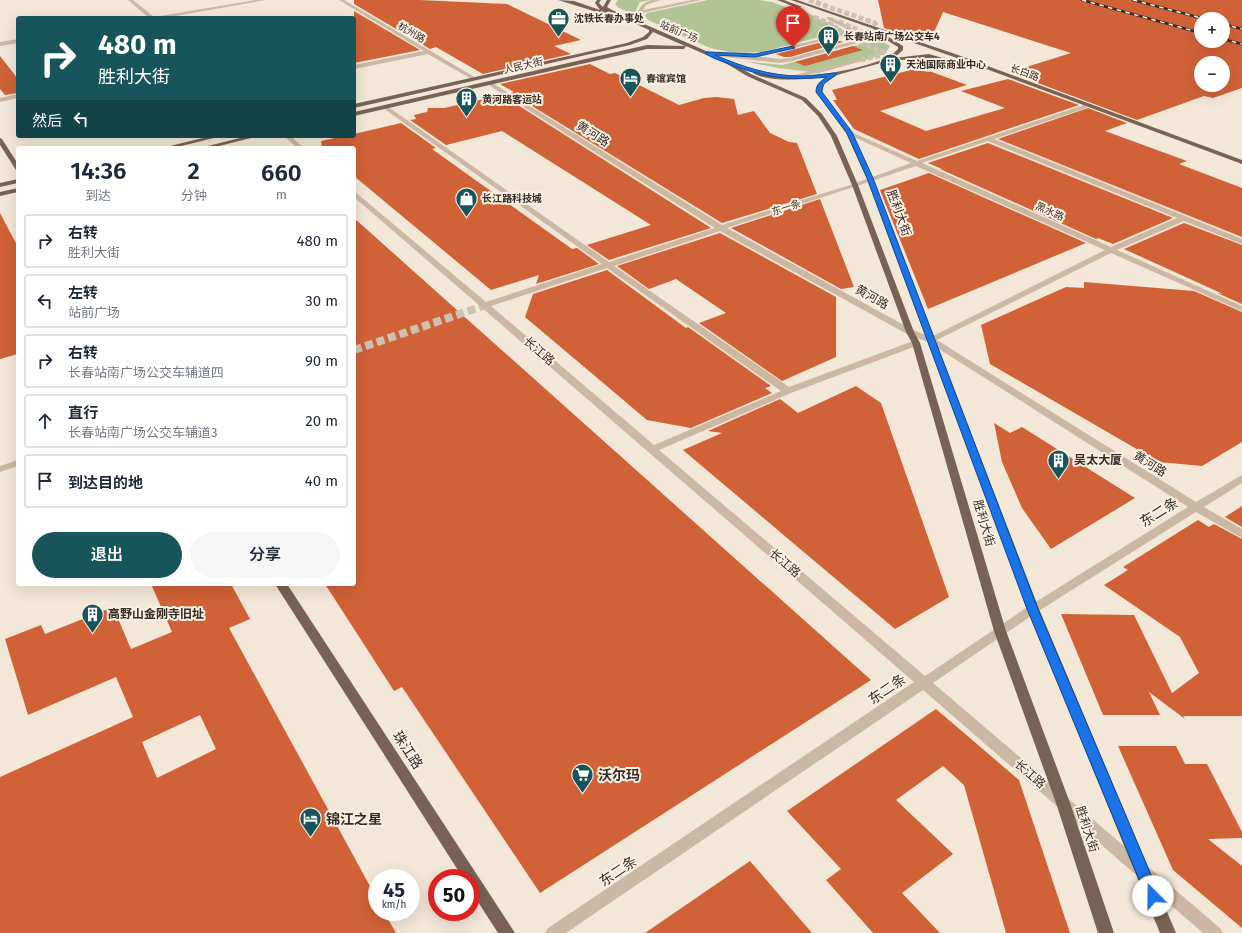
<!DOCTYPE html>
<html lang="zh">
<meta charset="utf-8">
<style>
:root{--surface:#fff;--page:#f6f6f7;--text:#1f2937;--muted:#747a83;--line:#e0e1e3;--accent:#17545b}
body{margin:0;font-family:"Fira Sans","Noto Sans SC",sans-serif;background:var(--page);color:var(--text);height:100vh;display:flex;flex-direction:column;font-size:15px;white-space:nowrap}
*{box-sizing:border-box;margin:0}
p{font-size:13px;color:var(--muted)}
.icon{flex:none;width:22px;height:22px;fill:none;stroke:currentColor;stroke-width:2;stroke-linecap:round;stroke-linejoin:round}
.map{position:relative;flex:1;overflow:hidden}
.side{position:absolute;left:16px;top:146px;width:340px;height:440px;display:flex;flex-direction:column;background:var(--surface);border-radius:4px;box-shadow:0 4px 16px #0002}
.side>*{flex:none}
.banner{position:absolute;left:16px;top:16px;width:340px;height:122px;border-radius:4px;box-shadow:0 4px 16px #0002;background:#17545b;color:#fff;overflow:hidden}
.controls{position:absolute;left:1194px;top:12px;display:grid;gap:8px}
.controls a{display:grid;place-items:center;width:36px;height:36px;border-radius:50%;background:var(--surface);box-shadow:0 4px 16px #0002;font-size:20px}
.speed{position:absolute;left:368px;top:869px;display:flex;gap:8px;font-size:20px;font-weight:700;text-align:center}
.speed>*{display:grid;place-content:center;width:52px;height:52px;border-radius:50%;background:var(--surface);box-shadow:0 4px 16px #0002;line-height:1}
.speed small{font-size:10px;font-weight:400}
.speed .limit{border:6px solid #d22;background:#fff;color:#111}
.pin{position:absolute;display:grid;place-items:center;width:34px;height:34px;color:#fff;margin:-41px -17px;border-radius:50% 50% 50% 0;rotate:-45deg;box-shadow:0 0 4px #0007}
.pin .icon{rotate:45deg}
.me{position:absolute;width:44px;margin:-22px;rotate:338deg;stroke-linejoin:round;filter:drop-shadow(0 0 3px #0008)}
.turn{display:flex;align-items:center;gap:14px;height:84px;padding:0 16px;font-size:18px}
.turn .icon{width:52px;height:52px;stroke-width:2.5}
.turn b{display:block;font-size:28px;line-height:34px}
.then{display:flex;align-items:center;height:38px;padding:0 16px;background:#0003;gap:8px;font-size:15px}
.eta{display:flex;justify-content:space-evenly;align-items:center;height:68px;text-align:center}
.eta b{font-size:24px;font-weight:600;line-height:28px}
.button{display:flex;gap:8px;margin-top:auto;padding:8px 16px}
.button a{flex:1;height:46px;border-radius:24px;background:var(--accent);color:#fff;font-size:16px;font-weight:600;line-height:46px;text-align:center}
.button a+a{background:var(--page);color:var(--text)}
ul{padding:0;list-style:none}
li{display:flex;align-items:center;gap:12px;height:54px;margin:0 8px 6px;padding:0 8px;border:2px solid var(--line);border-radius:4px}
li div{flex:1}
li b{display:block;font-size:15px}
li em{font-style:normal}
.map>svg:first-child{display:block}
.green{fill:#b2c396}
.building{fill:#d16237;fill-rule:evenodd}
.lines{fill:none;stroke-linecap:round;stroke-linejoin:round}
.minor-tunnel-far1{stroke:#cdc1b3;stroke-width:5;stroke-dasharray:5 2.5;stroke-linecap:butt}
.minor-tunnel{stroke:#cdc1b3;stroke-width:8;stroke-dasharray:8 4;stroke-linecap:butt}
.minor{fill:#ccb7a2;fill-rule:evenodd}
.major{fill:#796254;fill-rule:evenodd}
.rail-casing{stroke:#362b25;stroke-width:2.5}
.rail{stroke:#fbf1e3;stroke-width:1.5;stroke-dasharray:4.5;stroke-linecap:butt}
.route{fill:#1a73e8;stroke:#114b97}
.labels{text-anchor:middle;stroke-width:4;stroke-linejoin:round;paint-order:stroke}
.far-poi-label{font-size:10px;font-weight:bold;fill:#362b25;stroke:#fbf1e3;text-anchor:start}
.far-street-label{font-size:10px;fill:#362b25;stroke:#fbf1e3}
.street-label{font-size:12px;fill:#362b25;stroke:#fbf1e3}
.poi-label{font-size:12px;font-weight:bold;fill:#362b25;stroke:#fbf1e3;text-anchor:start}
.near-street-label{font-size:14px;fill:#362b25;stroke:#fbf1e3}
.near-poi-label{font-size:14px;font-weight:bold;fill:#362b25;stroke:#fbf1e3;text-anchor:start}
</style>
<div class="map">
<svg width="1242" height="933" viewBox="0 0 1242 933">
<rect width="100%" height="100%" fill="#f3e7d7"/>
<!-- green -->
<g class="green">
<path d="M618,0H650L640,2L634,14L619,8L615,4Z"/>
<path d="M708,0H759L772,2L835,25L842,29V31L762,52L734,53L710,48L648,20L645,16L647,13Z"/>
<path d="M869,33L890,46L885,54L819,73L778,68L743,61L782,65L873,41Z"/>
</g>
<!-- building -->
<g class="building">
<path d="M354,0H419L507,4L581,40L554,46L571,54L483,74L436,47L430,49L354,4Z"/>
<path d="M878,0H1242V88L1213,98L1204,96L1137,120L1019,76L1023,75L1020,69L1071,53L943,12L935,30L931,32L918,35L902,34L884,28ZM1201,19H1223V41H1201ZM1201,63H1223V85H1201Z"/>
<path d="M354,11L420,50L354,63Z"/>
<path d="M834,39L843,42L790,57H784L776,54Z"/>
<path d="M853,46L863,50L805,66L795,62Z"/>
<path d="M0,56L18,79V93L5,95L0,89Z"/>
<path d="M590,64L610,74L615,73L679,105L704,98L716,97L734,99L738,115L754,111L770,133L789,142L797,143L817,194L722,223L511,93L514,92L500,84Z"/>
<path d="M911,70L932,72L967,85L880,111L926,131L1005,108L961,91L1008,79L1079,105L919,159L854,129L833,100H837L832,90Z"/>
<path d="M502,95L711,228L609,260L587,245L651,225L502,131L446,145L410,120L416,119L414,115L427,112L428,108H444Z"/>
<path d="M1088,108L1127,123L1105,131L1187,161L1179,164L1242,188V237L998,139Z"/>
<path d="M401,123L436,148L432,149L572,249L577,248L599,264L536,284L539,275L491,290L354,176V148H322L321,141L344,136H354V134Z"/>
<path d="M988,143L1173,218L1113,244L1098,238L1096,239L940,169H942L928,163Z"/>
<path d="M929,173L1086,243L928,309L880,190Z"/>
<path d="M820,199L854,287L841,289L731,228Z"/>
<path d="M0,213L18,247V354L0,359Z"/>
<path d="M354,218L871,680L540,893L402,687L394,691L325,584H354Z"/>
<path d="M1184,223L1242,245V304L1217,293L1223,294L1124,249Z"/>
<path d="M720,233L836,297V357L782,381L699,323L726,313L676,279L649,289L617,266Z"/>
<path d="M607,270L686,328L688,327L771,386L765,388L772,393L691,428L647,420L525,317L533,294Z"/>
<path d="M1084,282L1194,291L1242,312V442L1202,466L1159,462L990,364L981,325L1066,287L1084,288Z"/>
<path d="M856,386L881,403L949,597L895,629L683,450L722,433L708,431L780,399L798,413Z"/>
<path d="M994,423L1010,433L1022,427L1135,498L1051,549L1022,508L1002,462Z"/>
<path d="M1242,506V527L1225,517Z"/>
<path d="M1198,520L1209,527L1214,524L1242,539V716H1183L1185,719L1149,692L1160,715H1103L1061,614L1134,615L1172,693L1199,673L1180,637L1104,585L1128,570L1123,567Z"/>
<path d="M151,584H231L250,619L229,628L377,899V912H384L396,933H0V777L133,717L116,677L28,715L5,639L41,625L45,634L113,607L131,649L172,632ZM200,715L216,749L157,778L142,742Z"/>
<path d="M936,709L1019,780L1070,933H1006L964,785L943,766L896,800L953,854L902,893L940,933H873L826,880L841,869L787,811Z"/>
<path d="M1118,746H1176L1185,764H1207L1242,832V838L1208,839L1242,866V928L1173,870Z"/>
<path d="M750,861L812,933H645Z"/>
</g>
<g class="lines">
<!-- minor-tunnel-far1 -->
<g class="minor-tunnel-far1">
<path d="M809,0L875,23L877,29L864,33L837,21"/>
<path d="M814,17L831,24L845,35L883,52L881,55L861,60"/>
</g>
<!-- minor-tunnel -->
<path class="minor-tunnel" d="M354,350L486,305"/>
<!-- minor -->
<g class="minor">
<path d="M128,0H133L154,17L256,0H266L164,18H149Z"/>
<path d="M339,0H344L478,79L473,80L428,54L354,69V65L424,51Z"/>
<path d="M651,0H661L646,5L643,10L692,0H701L642,13L640,24L636,25C635,14 639,4 651,0Z"/>
<path d="M796,5L804,11L816,17C809,20 799,12 794,6Z"/>
<path d="M827,17H831L852,28L859,37L858,43L792,61L780,63L707,55L704,53L707,51L780,59L790,58L854,41V37L850,32L838,37L758,57L755,55L836,35L847,29L827,19Z"/>
<path d="M18,39V43L0,46V42Z"/>
<path d="M861,58L863,59V61L787,80L784,78Z"/>
<path d="M487,82H491L722,225L853,184L911,163L847,134V132H851L917,161L1084,105L1087,107L1086,108L994,139L1242,239V244L1184,221L1117,250L1242,306V311L1111,253L937,340L1196,502L1242,475V483L1204,507L1242,529V538L1196,512L1037,612L933,683L1220,928L1223,933H1203L923,690L566,933H545L548,928L914,682L354,197V191L486,302L602,264L383,108V106H387L609,262L715,228L487,84ZM988,141L1177,218L1111,247L922,163ZM916,166L1105,250L931,337L913,330L727,228L857,186ZM720,231L907,334L928,342L1188,507L1029,606L925,676L659,450L791,393L919,345L920,343L919,341H913L789,387L614,266ZM607,268L781,391L654,445L491,306Z"/>
<path d="M18,94V98L0,102V98Z"/>
<path d="M284,136H291L304,148H297Z"/>
<path d="M18,460V466L0,472V466Z"/>
</g>
<!-- major -->
<g class="major">
<path d="M558,0L574,1L600,10L595,3L597,0H601L599,3L606,10L603,7L607,0H611L607,7L612,10L729,61L751,74L806,98L822,114L837,136L858,185L914,332L920,343L1006,631L1070,803L1114,933H1098L1056,803L994,631L912,343L906,332L852,185L831,136L818,116L802,100L747,76L727,64L686,46L684,49H647L354,116V112L647,45L685,46L653,32L647,39L630,45L354,108V104L627,43L643,37L649,32V30L614,14V16H610Z"/>
<path d="M777,0H784L802,7L798,8Z"/>
<path d="M791,0H797L958,55L1242,160V164L954,57Z"/>
<path d="M880,34H884L903,46V50L894,58L929,54L953,61L950,63L929,58L888,61L837,75L824,84L822,92L852,133L873,179L1039,609L1176,933H1160L1027,609L867,179L846,133L816,92L819,83L827,77C808,79 769,83 753,73L756,71C770,74 784,76 799,76C820,76 885,66 898,49V47L880,36Z"/>
<path d="M211,136H222L173,148H162Z"/>
<path d="M248,136H259L211,148H200Z"/>
<path d="M0,138L2,139L18,164V171L16,170L0,145Z"/>
<path d="M18,179V183L0,187V183Z"/>
<path d="M18,188V192L0,196V192Z"/>
<path d="M275,584H287L515,933H498L471,891V878H463Z"/>
</g>
<defs>
<g id="rail">
<path d="M1082,0L1201,33"/>
<path d="M1133,0L1205,19"/>
<path d="M1223,24L1242,29"/>
<path d="M1223,39L1242,44"/>
</g>
</defs>
<!-- rail casing -->
<use href="#rail" class="rail-casing"/>
<!-- rail -->
<use href="#rail" class="rail"/>
</g>
<!-- route -->
<path class="route" d="M793,46L795,48L755,57L715,55C743,67 770,76 801,76C812,76 824,74 835,73L837,74C830,80 821,82 822,92L852,132L873,178L1038,609L1160,896L1158,901L1153,903L1148,901L1027,609L867,178L847,133L816,92C816,84 821,81 827,77C789,81 760,77 724,62C718,60 710,57 705,53L707,52L755,54Z"/>
<!-- icons -->
<defs>
<symbol id="office-pin" viewBox="-11 -11 22 30"><path d="M0 17L-7.5 6A9.5 9.5 0 1 1 7.5 6Z" fill="#17545b" stroke="#fbf1e3"/><path d="M-6-3h4V-5.5h4V-3h4V5H-6ZM-1-4.5V-3h2v-1.5ZM-6 0V1H6V0Z" fill="#fff"/></symbol>
<symbol id="building-pin" viewBox="-11 -11 22 30"><path d="M0 17L-7.5 6A9.5 9.5 0 1 1 7.5 6Z" fill="#17545b" stroke="#fbf1e3"/><path d="M-4-6H4V6H1V3H-1V6H-4ZM-2.5-4.3h1.7v1.8h-1.7ZM.8-4.3h1.7v1.8H.8ZM-2.5-1h1.7V.8h-1.7ZM.8-1h1.7V.8H.8Z" fill="#fff"/></symbol>
<symbol id="hotel-pin" viewBox="-11 -11 22 30"><path d="M0 17L-7.5 6A9.5 9.5 0 1 1 7.5 6Z" fill="#17545b" stroke="#fbf1e3"/><path d="M-6-4.5h1.5V1H6V5H4.5V3h-9V5H-6ZM-4 0a1.8 1.8 0 1 1 3.6 0ZM.5 0V-2.5h3Q6-2.5 6 0Z" fill="#fff"/></symbol>
<symbol id="shop-pin" viewBox="-11 -11 22 30"><path d="M0 17L-7.5 6A9.5 9.5 0 1 1 7.5 6Z" fill="#17545b" stroke="#fbf1e3"/><path d="M-5-2.5h2.3a2.7 3.5 0 0 1 5.4 0H5L5.5 6h-11ZM-1.5-2.5h3a1.5 2.3 0 0 0-3 0Z" fill="#fff"/></symbol>
<symbol id="supermarket-pin" viewBox="-11 -11 22 30"><path d="M0 17L-7.5 6A9.5 9.5 0 1 1 7.5 6Z" fill="#17545b" stroke="#fbf1e3"/><path d="M-6-5.5h2.5l.6 2H6L4.5 2H-2.5L-4.4-4H-6ZM-1.5 3.2a1.3 1.3 0 1 0 .1 0ZM3 3.2a1.3 1.3 0 1 0 .1 0Z" fill="#fff"/></symbol>
</defs>
<g fill-rule="evenodd">
<use href="#office-pin" x="546" y="6" width="25" height="34"/>
<use href="#building-pin" x="816" y="24" width="25" height="34"/>
<use href="#building-pin" x="878" y="52" width="25" height="34"/>
<use href="#hotel-pin" x="618" y="66" width="25" height="34"/>
<use href="#building-pin" x="454" y="86" width="25" height="34"/>
<use href="#shop-pin" x="454" y="186" width="25" height="34"/>
<use href="#building-pin" x="1046" y="448" width="25" height="34"/>
<use href="#building-pin" x="80" y="602" width="25" height="34"/>
<use href="#supermarket-pin" x="570" y="762" width="25" height="34"/>
<use href="#hotel-pin" x="298" y="806" width="25" height="34"/>
</g>
<g class="labels">
<!-- far-poi labels -->
<g class="far-poi-label">
<text x="574" y="22">沈铁长春办事处</text>
<text x="844" y="40">长春站南广场公交车4</text>
<text x="906" y="68">天池国际商业中心</text>
<text x="646" y="82">春谊宾馆</text>
<text x="482" y="103">黄河路客运站</text>
<text x="482" y="202">长江路科技城</text>
</g>
<!-- far-street labels -->
<g class="far-street-label">
<text transform="translate(679 31) rotate(23)" y="4">站前广场</text>
<text transform="translate(412 32) rotate(30)" y="4">杭州路</text>
<text transform="translate(523 65) rotate(-13)" y="4">人民大街</text>
<text transform="translate(1025 72) rotate(20)" y="4">长白路</text>
<text transform="translate(786 207) rotate(-18)" y="4">东一条</text>
<text transform="translate(1050 211) rotate(24)" y="4">黑水路</text>
</g>
<!-- street labels -->
<g class="street-label">
<text transform="translate(593 134) rotate(32)" y="4">黄河路</text>
<text transform="translate(899 213) rotate(70)" y="4">胜利大街</text>
<text transform="translate(872 297) rotate(29)" y="4">黄河路</text>
<text transform="translate(539 351) rotate(41)" y="4">长江路</text>
<text transform="translate(1150 464) rotate(32)" y="4">黄河路</text>
<text transform="translate(984 523) rotate(74)" y="4">胜利大街</text>
<text transform="translate(785 563) rotate(41)" y="4">长江路</text>
<text transform="translate(1030 774) rotate(41)" y="4">长江路</text>
<text transform="translate(1087 829) rotate(72)" y="4">胜利大街</text>
</g>
<!-- poi labels -->
<g class="poi-label">
<text x="1074" y="464">吴太大厦</text>
<text x="108" y="618">高野山金刚寺旧址</text>
</g>
<!-- near-street labels -->
<g class="near-street-label">
<text transform="translate(1159 512) rotate(-32)" y="5">东二条</text>
<text transform="translate(887 689) rotate(-34)" y="5">东二条</text>
<text transform="translate(408 750) rotate(57)" y="5">珠江路</text>
<text transform="translate(618 871) rotate(-34)" y="5">东二条</text>
</g>
<!-- near-poi labels -->
<g class="near-poi-label">
<text x="598" y="780">沃尔玛</text>
<text x="326" y="824">锦江之星</text>
</g>
</g>
</svg>
<div class="controls">
<a>+</a>
<a>−</a>
</div>
<div class="speed"><div>45<small>km/h</small></div><div class="limit">50</div></div>
<div class="pin" style="left:793px;top:47px;background:#d93025"><svg class="icon" aria-label="arrive" viewBox="0 0 24 24"><path d="M6 21V4h12l-3 4 3 4H6"/></svg></div>
<svg class="me" style="left:1153px;top:896px" viewBox="-20 -20 40 40"><circle r="19" fill="#fff"/><path d="M0-13L10 11 0 6-10 11z" fill="#1a73e8"/></svg>
<div class="banner">
<div class="turn"><svg class="icon" aria-label="right" viewBox="0 0 24 24"><path d="M7 20v-9h11M14 6l5 5-5 5"/></svg><div><b>480 m</b>胜利大街</div></div>
<div class="then">然后<svg class="icon" aria-label="left" viewBox="0 0 24 24"><path d="M17 20v-9H6M10 6l-5 5 5 5"/></svg></div>
</div>
<section class="side">
<div class="eta">
<div><b>14:36</b><p>到达</p></div>
<div><b>2</b><p>分钟</p></div>
<div><b>660</b><p>m</p></div>
</div>
<ul>
<li><svg class="icon" aria-label="right" viewBox="0 0 24 24"><path d="M7 20v-9h11M14 6l5 5-5 5"/></svg><div><b>右转</b><p>胜利大街</p></div><em>480 m</em></li>
<li><svg class="icon" aria-label="left" viewBox="0 0 24 24"><path d="M17 20v-9H6M10 6l-5 5 5 5"/></svg><div><b>左转</b><p>站前广场</p></div><em>30 m</em></li>
<li><svg class="icon" aria-label="right" viewBox="0 0 24 24"><path d="M7 20v-9h11M14 6l5 5-5 5"/></svg><div><b>右转</b><p>长春站南广场公交车辅道四</p></div><em>90 m</em></li>
<li><svg class="icon" aria-label="ahead" viewBox="0 0 24 24"><path d="M12 20V5M6 11l6-6 6 6"/></svg><div><b>直行</b><p>长春站南广场公交车辅道3</p></div><em>20 m</em></li>
<li><svg class="icon" aria-label="arrive" viewBox="0 0 24 24"><path d="M6 21V4h12l-3 4 3 4H6"/></svg><div><b>到达目的地</b></div><em>40 m</em></li>
</ul>
<div class="button"><a>退出</a><a>分享</a></div>
</section>
</div>
